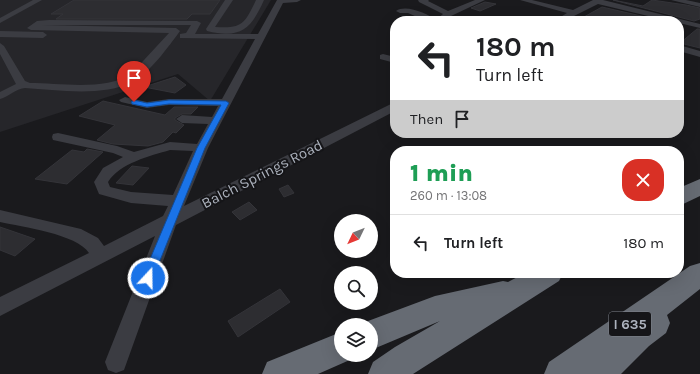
<!DOCTYPE html>
<meta charset="utf-8">
<style>
:root{--surface:#fff;--page:#f2f2f2;--text:#202124;--muted:#757577;--line:#e0e0e0}
body{margin:0;font-family:Karla,sans-serif;background:var(--page);color:var(--text);height:100vh;display:flex;flex-direction:column;font-size:15px;white-space:nowrap}
*{box-sizing:border-box;margin:0}
p{font-size:13px;color:var(--muted)}
.icon{flex:none;width:22px;height:22px;fill:none;stroke:currentColor;stroke-width:2;stroke-linecap:round;stroke-linejoin:round}
.map{position:relative;flex:1;overflow:hidden}
.panel{position:absolute;left:390px;top:146px;width:294px;height:132px;display:flex;flex-direction:column;background:var(--surface);border-radius:16px;box-shadow:0 4px 16px #0002}
.panel>*{flex:none}
.guide{position:absolute;left:390px;top:16px;width:294px;height:122px;border-radius:16px;box-shadow:0 4px 16px #0002;background:#fff;color:var(--text);overflow:hidden}
.needle{width:26px;rotate:227deg}
.controls{position:absolute;left:334px;top:214px;display:grid;gap:8px}
.controls a{display:grid;place-items:center;width:44px;height:44px;border-radius:50%;background:var(--surface);box-shadow:0 4px 16px #0002;font-size:20px}
.pin{position:absolute;display:grid;place-items:center;width:34px;height:34px;color:#fff;margin:-41px -17px;border-radius:50% 50% 50% 0;rotate:-45deg;box-shadow:0 0 4px #0007}
.pin .icon{rotate:45deg}
.me{position:absolute;width:44px;margin:-22px;rotate:21deg;stroke-linejoin:round;filter:drop-shadow(0 0 3px #0008)}
.turn{display:flex;align-items:center;gap:14px;height:84px;padding:0 20px;font-size:18px}
.turn .icon{width:52px;height:52px;stroke-width:2.5}
.turn b{display:block;font-size:28px;line-height:34px}
.then{display:flex;align-items:center;height:38px;padding:0 20px;background:#0003;gap:8px;font-size:15px}
.round{display:grid;place-items:center;flex:none;width:42px;height:42px;border-radius:16px;background:var(--page)}
.head{display:flex;align-items:center;justify-content:space-between;height:68px;padding:0 20px}
h1{font-size:24px;font-weight:800;line-height:30px;color:#1e9e55}
ul{padding:0;list-style:none}
li{display:flex;align-items:center;gap:12px;height:56px;padding:0 20px;border-top:1px solid var(--line)}
li div{flex:1}
li b{display:block;font-size:15px}
li em{font-style:normal}
.map>svg:first-child{display:block}
.built{fill:#26262a}
.building{fill:#2d2d31;stroke:#343439}
.lines{fill:none;stroke-linecap:round;stroke-linejoin:round}
.minor{fill:#3b3c42;fill-rule:evenodd}
.highway{fill:#666b73;fill-rule:evenodd}
.route{fill:#1a73e8;stroke:#114b97}
.labels{text-anchor:middle;stroke-width:4;stroke-linejoin:round;paint-order:stroke}
.shield{fill:#151518;stroke:#7f838c;stroke-width:1}
.shield-label{font-size:14px;font-weight:bold;fill:#acb2bd}
.street-label{font-size:15px;fill:#acb2bd;stroke:#151518}
</style>
<div class="map">
<svg width="700" height="374" viewBox="0 0 700 374">
<rect width="100%" height="100%" fill="#1a1a1d"/>
<!-- built -->
<path class="built" d="M0,0H271L210,101L178,74L0,132Z"/>
<!-- building -->
<g class="building">
<path d="M74,0H220L210,14H192L187,19H56L63,14H51Z"/>
<path d="M613,0L643,6L652,0L686,5L700,8V19L694,21Z"/>
<path d="M485,2L496,4L480,11L471,8Z"/>
<path d="M602,7L663,21H653L634,17V21H594L582,18Z"/>
<path d="M697,29H700V48L680,43Z"/>
<path d="M175,77L186,85L175,93L144,87Z"/>
<path d="M103,101L165,115L174,107H198L191,114H182L175,118V120L184,125L176,133L173,132L163,142L148,146L113,144L97,140L115,125L79,116Z"/>
<path d="M87,149L103,152L67,184L35,179L72,150L84,152Z"/>
<path d="M132,166L149,168L133,185L116,183Z"/>
<path d="M288,185L294,193L284,197L279,189Z"/>
<path d="M249,202L257,210L240,220L232,212Z"/>
<path d="M0,227L35,239L15,256L0,250Z"/>
<path d="M280,289L290,302L238,337L228,321Z"/>
</g>
<g class="lines">
<!-- minor -->
<g class="minor">
<path d="M33,0H42L0,23V18Z"/>
<path d="M225,0H233L215,27C243,29 245,23 256,0H264C251,29 241,39 207,31L206,29Z"/>
<path d="M277,0H301L297,2L283,3L208,148L184,206L391,104L395,103V111L176,225L124,370L116,373L108,370L105,362L155,236L0,316V297L89,253C77,234 22,227 0,222V210L81,229L98,238L104,246L163,216L168,206L131,203L99,194L94,182L103,168L123,157L113,153L53,140L52,137L53,134L58,133L117,146L134,152L170,142L197,144L208,124L182,123L176,119L182,115L212,117L218,106L169,105L147,108L121,102L119,100L125,97L147,102L169,99H222L255,39L180,38V34L186,33L191,25H42L176,28L180,31C169,46 149,74 132,82C103,97 57,90 25,88C17,88 8,97 0,99V92L16,84L0,54V43L4,46L25,81L30,83C59,83 106,91 131,74L169,33L31,30L27,28L37,21L49,20L197,21L201,23L195,34H258ZM170,150L193,151L173,195L131,192L110,187L108,182C120,163 150,156 170,150Z"/>
<path d="M418,0H429L428,1L448,11L475,0H485L451,16L445,21H426L408,13H400L396,11C406,4 428,14 436,20L443,14L419,2Z"/>
<path d="M520,0H532L573,10L593,0H603L700,24V28L679,23V21H669L598,4L564,21H554L567,13Z"/>
<path d="M671,0H686L700,3V7Z"/>
<path d="M0,31L43,32L47,35L43,38L0,37Z"/>
<path d="M679,45L700,51V57L679,51Z"/>
<path d="M383,54L395,57V63L380,59V55Z"/>
</g>
<!-- highway -->
<g class="highway">
<path d="M700,179V196L679,206V188Z"/>
<path d="M700,263V289L667,315L670,323L666,333L649,346L621,374H544L549,362L690,266Z"/>
<path d="M525,273H563L559,281L413,374H368L373,362L395,347L440,321L371,350V325L360,324L435,296L503,281L508,282Z"/>
<path d="M341,332V355H354L352,359L318,374H262L267,362Z"/>
</g>
</g>
<!-- route -->
<path class="route" d="M134,100L147,103L169,100L226,101L229,103L205,148L153,278L152,281L148,283L143,281L142,278L197,148L221,105L169,104L147,107L132,104L131,102Z"/>
<g class="labels">
<!-- shield labels -->
<rect class="shield" x="609" y="312" width="42" height="24" rx="3"/>
<g class="shield-label">
<text x="630" y="329">I 635</text>
</g>
<!-- street labels -->
<g class="street-label">
<text transform="translate(262 174) rotate(-27)" y="5">Balch Springs Road</text>
</g>
</g>
</svg>
<div class="controls">
<a><svg class="needle" viewBox="-14 -14 28 28"><path d="M0-13l5 13h-10z" fill="#e53935"/><path d="M0 13l5-13h-10z" fill="#757577"/></svg></a>
<a><svg class="icon" aria-label="search" viewBox="0 0 24 24"><circle cx="10" cy="10" r="6"/><path d="M15 15l6 6"/></svg></a>
<a><svg class="icon" aria-label="layers" viewBox="0 0 24 24"><path d="M12 4l9 5-9 5-9-5zM3 14l9 5 9-5"/></svg></a>
</div>
<div class="pin" style="left:134px;top:102px;background:#d93025"><svg class="icon" aria-label="arrive" viewBox="0 0 24 24"><path d="M6 21V4h12l-3 4 3 4H6"/></svg></div>
<svg class="me" style="left:148px;top:278px" viewBox="-20 -20 40 40"><circle r="17" fill="#1a73e8" stroke="#fff" stroke-width="3"/><path d="M0-11L8 9 0 5-8 9z" fill="#fff"/></svg>
<div class="guide">
<div class="turn"><svg class="icon" aria-label="left" viewBox="0 0 24 24"><path d="M17 20v-9H6M10 6l-5 5 5 5"/></svg><div><b>180 m</b>Turn left</div></div>
<div class="then">Then<svg class="icon" aria-label="arrive" viewBox="0 0 24 24"><path d="M6 21V4h12l-3 4 3 4H6"/></svg></div>
</div>
<section class="panel">
<div class="head"><div><h1>1 min</h1><p>260 m · 13:08</p></div><a class="round" style="background:#d93025;color:#fff"><svg class="icon" aria-label="close" viewBox="0 0 24 24"><path d="M6 6l12 12M18 6L6 18"/></svg></a></div>
<ul>
<li><svg class="icon" aria-label="left" viewBox="0 0 24 24"><path d="M17 20v-9H6M10 6l-5 5 5 5"/></svg><div><b>Turn left</b></div><em>180 m</em></li>
</ul>
</section>
</div>
